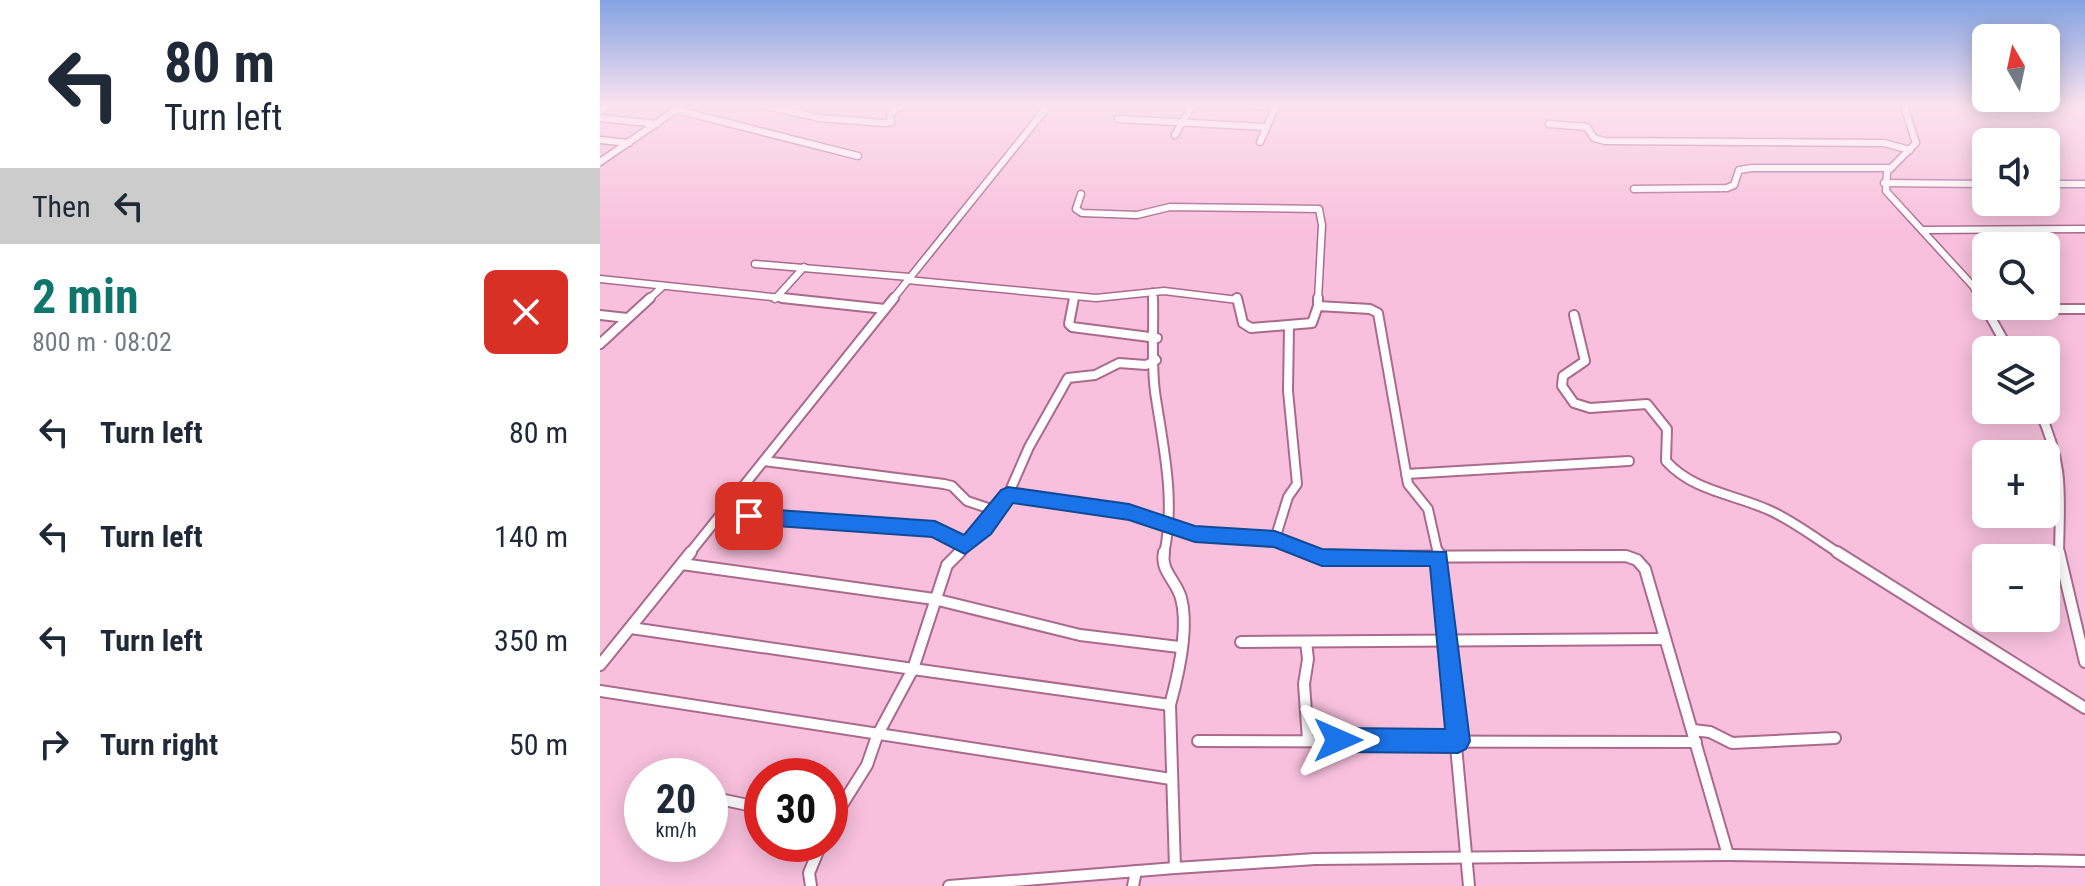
<!DOCTYPE html>
<meta charset="utf-8">
<style>
:root{--surface:#fff;--page:#f2f2f3;--text:#1f2937;--muted:#747a83;--accent:#0f766e}
body{margin:0;font-family:"Roboto Condensed",sans-serif;background:var(--page);color:var(--text);height:100vh;display:flex;flex-direction:column;font-size:30px;white-space:nowrap}
*{box-sizing:border-box;margin:0}
p{font-size:26px;color:var(--muted)}
.icon{flex:none;width:44px;height:44px;fill:none;stroke:currentColor;stroke-width:2;stroke-linecap:round;stroke-linejoin:round}
.map{position:relative;flex:1;overflow:hidden}
.panel{display:flex;flex-direction:column;background:var(--surface);width:600px}
.panel>*{flex:none}
.banner{background:#fff;color:var(--text);overflow:hidden}
.needle{width:52px;rotate:351deg}
.controls{position:absolute;left:1372px;top:24px;display:grid;gap:16px}
.controls a{display:grid;place-items:center;width:88px;height:88px;border-radius:12px;background:var(--surface);box-shadow:0 4px 20px #0003;font-size:40px}
.speed{position:absolute;left:24px;top:758px;display:flex;gap:16px;font-size:40px;font-weight:700;text-align:center}
.speed>*{display:grid;place-content:center;width:104px;height:104px;border-radius:50%;background:var(--surface);box-shadow:0 4px 20px #0003;line-height:1}
.speed small{font-size:20px;font-weight:400}
.speed .limit{border:12px solid #d22;background:#fff;color:#111}
.pin{position:absolute;display:grid;place-items:center;width:68px;height:68px;color:#fff;margin:-34px;border-radius:16px;box-shadow:0 4px 12px #0006}
.me{position:absolute;width:88px;margin:-44px;rotate:90deg;stroke-linejoin:round;filter:drop-shadow(0 0 6px #0008)}
.turn{display:flex;align-items:center;gap:28px;height:168px;padding:0 32px;font-size:36px}
.turn .icon{width:104px;height:104px;stroke-width:2.5}
.turn b{display:block;font-size:56px;line-height:68px}
.then{display:flex;align-items:center;height:76px;padding:0 32px;background:#0003;gap:16px;font-size:30px}
.round{display:grid;place-items:center;flex:none;width:84px;height:84px;border-radius:12px;background:var(--page)}
.overview{display:flex;align-items:center;justify-content:space-between;height:136px;padding:0 32px}
h1{font-size:48px;font-weight:700;line-height:60px;color:var(--accent)}
ul{padding:0;list-style:none}
li{display:flex;align-items:center;gap:24px;height:104px;padding:0 32px}
li div{flex:1}
li b{display:block;font-size:30px}
li em{font-style:normal}
main{display:flex;flex:1;min-height:0}
.map>svg:first-child{display:block}
.lines{fill:none;stroke-linecap:round;stroke-linejoin:round}
.minor-far2-casing{stroke:#aa6a8d;stroke-width:9}
.minor-far1-casing{stroke:#aa6a8d;stroke-width:12}
.minor-casing{stroke:#aa6a8d;stroke-width:14}
.minor-far2{stroke:#fff;stroke-width:6}
.minor-far1{stroke:#fff;stroke-width:8}
.minor{stroke:#fff;stroke-width:10}
.route{fill:#1a73e8;stroke:#114b97;stroke-width:2}
</style>
<main>
<section class="panel">
<div class="banner">
<div class="turn"><svg class="icon" aria-label="left" viewBox="0 0 24 24"><path d="M17 20v-9H6M10 6l-5 5 5 5"/></svg><div><b>80 m</b>Turn left</div></div>
<div class="then">Then<svg class="icon" aria-label="left" viewBox="0 0 24 24"><path d="M17 20v-9H6M10 6l-5 5 5 5"/></svg></div>
</div>
<div class="overview"><div><h1>2 min</h1><p>800 m · 08:02</p></div><a class="round" style="background:#d93025;color:#fff"><svg class="icon" aria-label="close" viewBox="0 0 24 24"><path d="M6 6l12 12M18 6L6 18"/></svg></a></div>
<ul>
<li><svg class="icon" aria-label="left" viewBox="0 0 24 24"><path d="M17 20v-9H6M10 6l-5 5 5 5"/></svg><div><b>Turn left</b></div><em>80 m</em></li>
<li><svg class="icon" aria-label="left" viewBox="0 0 24 24"><path d="M17 20v-9H6M10 6l-5 5 5 5"/></svg><div><b>Turn left</b></div><em>140 m</em></li>
<li><svg class="icon" aria-label="left" viewBox="0 0 24 24"><path d="M17 20v-9H6M10 6l-5 5 5 5"/></svg><div><b>Turn left</b></div><em>350 m</em></li>
<li><svg class="icon" aria-label="right" viewBox="0 0 24 24"><path d="M7 20v-9h11M14 6l5 5-5 5"/></svg><div><b>Turn right</b></div><em>50 m</em></li>
</ul>
</section>
<div class="map">
<svg width="1485" height="886" viewBox="0 0 1485 886">
<rect width="100%" height="100%" fill="#f8c0dd"/>
<g class="lines">
<defs>
<g id="minor-far2">
<path d="M167,106L220,118L284,123L291,122L290,115L300,106"/>
<path d="M654,106L676,107"/>
<path d="M1304,106L1316,143L1287,172L1286,191L1373,286L1381,300"/>
<path d="M77,110L258,156"/>
<path d="M0,111L7,106"/>
<path d="M0,118L57,124"/>
<path d="M518,119L666,127"/>
<path d="M949,124L987,127L994,138L1005,141L1284,143L1310,150"/>
<path d="M575,135L592,106"/>
<path d="M0,140L29,143"/>
<path d="M660,142L676,106"/>
<path d="M0,162L80,107"/>
<path d="M1284,183L1386,184"/>
<path d="M1446,184H1485"/>
<path d="M1034,189L1127,188L1134,185L1139,170L1152,168H1289"/>
<path d="M481,194L476,209L482,213L537,215L570,207L719,209L722,225L718,300"/>
<path d="M1322,230L1485,229"/>
<path d="M155,264L309,277"/>
<path d="M0,279L201,300"/>
<path d="M307,280L496,298L564,291L638,300"/>
<path d="M553,292V300"/>
<path d="M175,299L204,267"/>
<path d="M48,300L63,286"/>
<path d="M292,300L448,106"/>
<path d="M473,300L474,297"/>
</g>
<g id="minor-far1">
<path d="M182,298L285,309"/>
<path d="M474,298L469,324L472,327L557,338"/>
<path d="M553,298C554,329 551,362 555,392C563,446 576,500 564,554"/>
<path d="M637,298L643,323L651,328L712,323L718,306L770,309L778,313L808,484L828,509L838,554"/>
<path d="M1380,298L1409,350"/>
<path d="M718,306V298"/>
<path d="M1388,309H1485"/>
<path d="M0,315L27,318"/>
<path d="M974,315L985,361L963,376L962,386L974,403L990,408L1047,404L1067,429L1066,461C1094,492 1135,494 1171,511C1195,522 1218,540 1240,554"/>
<path d="M0,344L50,298"/>
<path d="M1439,410C1465,467 1460,493 1459,554"/>
<path d="M164,461L344,484L352,486L367,501L397,511"/>
<path d="M806,474L1029,461"/>
<path d="M408,495L429,447L468,378L495,375L519,363L546,365L556,360"/>
<path d="M123,513L335,529L365,546"/>
<path d="M675,539L688,497L697,484L688,391L689,326"/>
<path d="M89,554L294,298"/>
<path d="M358,554L384,528L408,495L529,512L595,534L675,539L713,554"/>
</g>
<g id="minor">
<path d="M564,552C560,571 576,580 581,598C589,627 578,676 570,705"/>
<path d="M838,552L869,886"/>
<path d="M1237,552L1485,708"/>
<path d="M1459,552L1485,662"/>
<path d="M82,564L334,599L480,635L579,647"/>
<path d="M31,628L313,669"/>
<path d="M641,642L1065,639"/>
<path d="M706,642L708,659L704,684L708,740"/>
<path d="M0,665L91,552"/>
<path d="M313,669L570,705L575,868L715,859L1128,855L1045,569L1037,560L1026,556L722,557L708,552"/>
<path d="M313,669L347,565L360,552"/>
<path d="M0,691L571,779"/>
<path d="M1093,730L1110,732L1132,743L1235,738"/>
<path d="M598,741L1096,742"/>
<path d="M110,797L162,808"/>
<path d="M230,824L267,765L277,736L313,669"/>
<path d="M1128,855L1485,861"/>
<path d="M211,886L209,873L221,844"/>
<path d="M349,886L575,868"/>
<path d="M533,886L536,871"/>
</g>
</defs>
<!-- minor-far2 casing -->
<use href="#minor-far2" class="minor-far2-casing"/>
<!-- minor-far1 casing -->
<use href="#minor-far1" class="minor-far1-casing"/>
<!-- minor casing -->
<use href="#minor" class="minor-casing"/>
<!-- minor-far2 -->
<use href="#minor-far2" class="minor-far2"/>
<!-- minor-far1 -->
<use href="#minor-far1" class="minor-far1"/>
<!-- minor -->
<use href="#minor" class="minor"/>
</g>
<!-- sky -->
<linearGradient id="sky" x2="0" y2="1"><stop stop-color="#83a2e2"/><stop offset="0.46" stop-color="#fce3f0"/><stop offset="1" stop-color="#fce3f0" stop-opacity="0"/></linearGradient>
<rect width="1485" height="230" fill="url(#sky)"/>
<!-- route -->
<path class="route" d="M408,487L529,504L595,526L675,531L722,549L846,552L870,741L866,749L858,753L738,752L730,749L726,740L730,732L738,728L845,729L830,566H722L674,547L595,542L529,520L413,503L391,534L365,554L332,537L149,524L139,516L149,508L335,521L364,535L401,490Z"/>
</svg>
<div class="controls">
<a><svg class="needle" viewBox="-14 -14 28 28"><path d="M0-13l5 13h-10z" fill="#e53935"/><path d="M0 13l5-13h-10z" fill="#747a83"/></svg></a>
<a><svg class="icon" aria-label="sound" viewBox="0 0 24 24"><path d="M4 9h4l5-4v14l-5-4H4zM17 9q2 3 0 6"/></svg></a>
<a><svg class="icon" aria-label="search" viewBox="0 0 24 24"><circle cx="10" cy="10" r="6"/><path d="M15 15l6 6"/></svg></a>
<a><svg class="icon" aria-label="layers" viewBox="0 0 24 24"><path d="M12 4l9 5-9 5-9-5zM3 14l9 5 9-5"/></svg></a>
<a>+</a>
<a>−</a>
</div>
<div class="speed"><div>20<small>km/h</small></div><div class="limit">30</div></div>
<div class="pin" style="left:149px;top:516px;background:#d93025"><svg class="icon" aria-label="arrive" viewBox="0 0 24 24"><path d="M6 21V4h12l-3 4 3 4H6"/></svg></div>
<svg class="me" style="left:738px;top:740px" viewBox="-20 -20 40 40"><path d="M0-17L14 15 0 8-14 15z" fill="#1a73e8" stroke="#fff" stroke-width="4"/></svg>
</div>
</main>
